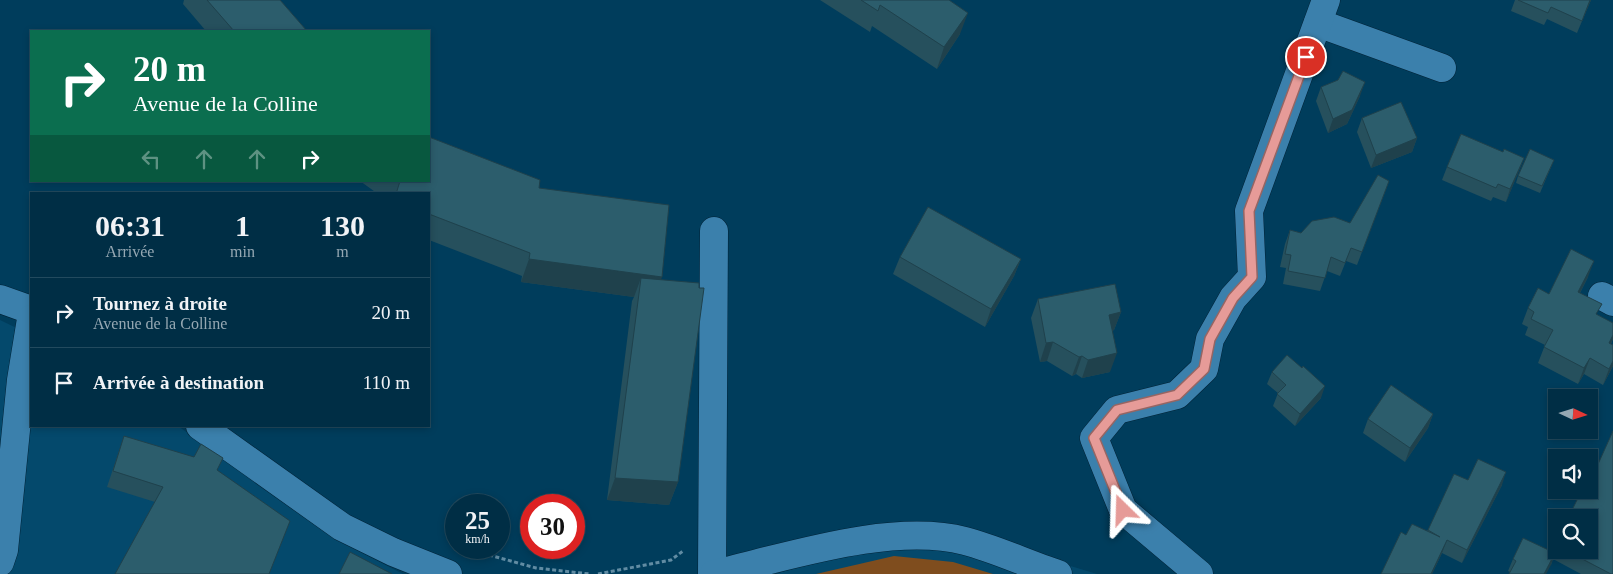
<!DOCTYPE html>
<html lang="fr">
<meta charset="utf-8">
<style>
:root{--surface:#002e45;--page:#0a364c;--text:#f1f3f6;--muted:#95a8b3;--line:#224a5e}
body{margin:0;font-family:Georgia,serif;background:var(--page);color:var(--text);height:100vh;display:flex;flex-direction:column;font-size:19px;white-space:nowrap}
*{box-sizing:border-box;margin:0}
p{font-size:16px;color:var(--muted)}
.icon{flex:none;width:28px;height:28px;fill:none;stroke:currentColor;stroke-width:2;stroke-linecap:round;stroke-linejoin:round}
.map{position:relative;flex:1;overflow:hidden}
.panel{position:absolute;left:30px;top:192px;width:400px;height:235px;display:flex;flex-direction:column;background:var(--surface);border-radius:0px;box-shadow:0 2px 8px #0003,0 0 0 1px var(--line)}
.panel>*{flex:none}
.banner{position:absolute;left:30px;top:30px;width:400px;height:152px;border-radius:0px;box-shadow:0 2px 8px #0003,0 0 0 1px var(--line);background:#0b6e4f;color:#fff;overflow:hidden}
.needle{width:32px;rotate:94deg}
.buttons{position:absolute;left:1548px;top:389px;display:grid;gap:10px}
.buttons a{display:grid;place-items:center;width:50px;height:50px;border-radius:0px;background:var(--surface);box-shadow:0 2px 8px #0003,0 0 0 1px var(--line);font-size:25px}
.speed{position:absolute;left:445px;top:494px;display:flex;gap:10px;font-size:25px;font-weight:700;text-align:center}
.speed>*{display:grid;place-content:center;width:65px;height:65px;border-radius:50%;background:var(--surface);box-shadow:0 2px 8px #0003,0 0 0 1px var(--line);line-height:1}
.speed small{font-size:12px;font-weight:400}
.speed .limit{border:8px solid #d22;background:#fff;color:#111}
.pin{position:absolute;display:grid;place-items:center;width:42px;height:42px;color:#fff;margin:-21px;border:2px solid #fff;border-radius:50%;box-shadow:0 1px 5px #0007}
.me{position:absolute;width:55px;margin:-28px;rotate:338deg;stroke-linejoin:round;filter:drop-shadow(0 0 4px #0008)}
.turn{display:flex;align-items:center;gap:18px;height:105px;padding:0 20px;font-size:22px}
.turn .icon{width:65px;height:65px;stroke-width:2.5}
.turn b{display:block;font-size:35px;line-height:42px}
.lanes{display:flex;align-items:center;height:48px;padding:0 20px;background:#0003;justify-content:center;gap:25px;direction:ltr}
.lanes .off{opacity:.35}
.eta{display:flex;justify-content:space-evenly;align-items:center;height:85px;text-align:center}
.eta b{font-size:30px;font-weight:600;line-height:35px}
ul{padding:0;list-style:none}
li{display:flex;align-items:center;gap:15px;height:70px;padding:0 20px;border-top:1px solid var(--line)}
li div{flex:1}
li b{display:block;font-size:19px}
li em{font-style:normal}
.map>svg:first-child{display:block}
.built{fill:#04496c}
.park{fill:#7f4d1e}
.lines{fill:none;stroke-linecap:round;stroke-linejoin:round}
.minor-casing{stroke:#002338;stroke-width:29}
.path{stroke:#618ca3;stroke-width:3;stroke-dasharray:4 2.5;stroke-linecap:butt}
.minor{stroke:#3b80ac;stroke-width:28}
.wall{fill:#26505d}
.shaded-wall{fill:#1f414c}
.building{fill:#2c5d6c;stroke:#1f414c}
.route-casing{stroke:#966563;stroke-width:12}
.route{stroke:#e69b98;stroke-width:9}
</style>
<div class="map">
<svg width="1613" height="574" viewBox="0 0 1613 574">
<rect width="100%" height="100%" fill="#003d5c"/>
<!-- built -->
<g class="built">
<path d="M0,320L31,335V426H178L333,538L403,574H0Z"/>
<path d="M952,530L1097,574H777L823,555Z"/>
</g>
<!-- park -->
<path class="park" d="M894,556L953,562L993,574H816Z"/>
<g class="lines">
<defs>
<g id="minor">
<path d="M1318,23L1442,68"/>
<path d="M1602,296L1613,302"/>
<path d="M0,299L31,310"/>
<path d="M200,426L342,527L393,552L448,574"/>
<path d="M0,562L4,550L21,380L31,319"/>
<path d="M712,574L714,231"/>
<path d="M714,574C787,557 892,522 965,541C996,549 1027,564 1058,574"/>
<path d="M1199,574L1123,510L1094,438L1117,410L1177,395L1204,369L1210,339L1233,298L1252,277L1249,211L1326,0"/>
</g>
</defs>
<!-- minor casing -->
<use href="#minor" class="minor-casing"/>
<!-- path -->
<g class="path">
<path d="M464,548L536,568L590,574"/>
<path d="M598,574L671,560L683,551"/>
</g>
<!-- minor -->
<use href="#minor" class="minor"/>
</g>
<!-- wall -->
<g class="wall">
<path d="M184,0H280L307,31H206L183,4Z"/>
<path d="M820,0H949L960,34L937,69L872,26L870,32Z"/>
<path d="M1515,0H1591L1577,33L1547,19L1544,25L1511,11Z"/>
<path d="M1321,87L1360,96L1347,124L1328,133L1316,101Z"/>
<path d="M1362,118L1417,138L1412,152L1371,168L1357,132Z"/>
<path d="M1503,152L1524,158L1506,202L1493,197L1491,201L1442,180L1447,167Z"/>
<path d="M1554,160L1540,193L1516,183L1518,176Z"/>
<path d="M360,181H429L539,188L661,280L678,482L669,505L607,500L632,301L634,297L521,282L522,276L429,240V194H378Z"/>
<path d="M1389,181L1357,265L1346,261L1340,276L1327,271L1320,291L1283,284L1286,268L1280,267L1285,244L1290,230L1301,233L1350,223Z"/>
<path d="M900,257L1021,259L1014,276L985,327L893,274Z"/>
<path d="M1588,277L1580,293L1597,315L1613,323V339L1611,344L1613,345V366L1603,385L1584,374L1578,384L1538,363L1545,345L1525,335L1528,327L1522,324L1528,308L1549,294Z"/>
<path d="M1038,299L1121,312L1114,330L1112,331L1110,372L1082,378L1076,374L1072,376L1047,361L1040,362L1031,318Z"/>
<path d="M1302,368L1321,398L1295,426L1273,406L1278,393L1267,384L1272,372Z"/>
<path d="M1433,414L1428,428L1405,462L1363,433L1368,419Z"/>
<path d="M124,436L218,471L155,502L107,487Z"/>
<path d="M1468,480L1502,485L1462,563L1442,553L1432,574H1381L1406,535L1427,531Z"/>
<path d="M1556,539V550H1589L1613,574H1581L1553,559L1551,565L1510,572L1508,571L1513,559L1551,551Z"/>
</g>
<!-- shaded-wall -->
<g class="shaded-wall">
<path d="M1590,0H1591L1577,33L1582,21Z"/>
<path d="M968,13L960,34L937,69L944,47Z"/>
<path d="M1365,82L1360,96L1347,124L1328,133L1333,119Z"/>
<path d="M1417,138L1412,152L1371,168L1376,155Z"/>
<path d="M1524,158L1519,171L1506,202L1510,189Z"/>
<path d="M529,259L662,277L654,300L641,278L634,297L521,282Z"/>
<path d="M1021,259L1014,276L985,327L991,309Z"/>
<path d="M1594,261L1588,277L1572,308L1578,292Z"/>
<path d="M1121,312L1114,330L1102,333L1109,315Z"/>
<path d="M1613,335V339L1603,359L1609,343Z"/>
<path d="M1053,342L1047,361L1040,362L1046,343Z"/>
<path d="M1117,353L1110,372L1082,378L1088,360Z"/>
<path d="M1082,356L1076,374L1072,376L1079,357Z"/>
<path d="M1590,358L1584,374L1578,384L1584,368Z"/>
<path d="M1613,361V366L1603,385L1609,369Z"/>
<path d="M1325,386L1321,398L1295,426L1300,414Z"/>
<path d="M1433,414L1428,428L1405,462L1410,448Z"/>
<path d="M1506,472L1502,485L1462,563L1467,550Z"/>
<path d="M615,478L678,482L669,505L607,500Z"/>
<path d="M1447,540L1442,553L1432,574H1431Z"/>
<path d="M1555,553L1551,565L1546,574H1544Z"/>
</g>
<!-- building -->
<g class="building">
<path d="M207,0H280L307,31H234Z"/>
<path d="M861,0H949L968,13L944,47L880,5L878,11Z"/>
<path d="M1518,0H1590L1582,21L1551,7L1548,13Z"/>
<path d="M1343,71L1365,82L1352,110L1333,119L1321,87L1338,80Z"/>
<path d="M1401,102L1417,138L1376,155L1362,118Z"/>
<path d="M1461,134L1503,152L1504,149L1524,158L1510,189L1498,184L1496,188L1447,167Z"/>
<path d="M429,137L540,180L539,188L669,205L662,277L529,259L530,253L429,214V194H396L400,181H429Z"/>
<path d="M1530,149L1554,160L1542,186L1518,176Z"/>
<path d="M1378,175L1389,181L1362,252L1351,248L1345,263L1331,257L1325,278L1288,271L1291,255L1285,254L1290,230L1301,233L1312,221L1334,217L1350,223Z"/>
<path d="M928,207L1021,259L991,309L900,257Z"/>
<path d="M1571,249L1594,261L1578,292L1602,304L1596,314L1613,323V335L1609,343L1613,345V361L1609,369L1590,358L1584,368L1544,347L1553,330L1531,319L1534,312L1528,308L1538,288L1549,294Z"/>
<path d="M641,278L699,283V288H704L678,482L615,478Z"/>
<path d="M1115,284L1121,312L1109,315L1117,353L1088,360L1082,356L1079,357L1053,342L1046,343L1038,299Z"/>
<path d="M1287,355L1302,368L1303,366L1325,386L1300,414L1277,394L1286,385L1272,372Z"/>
<path d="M1391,385L1433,414L1410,448L1368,419Z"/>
<path d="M1613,431V574H1611L1565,550H1589V518H1568L1582,490H1589V484Z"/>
<path d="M124,436L194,457L201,444L223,458L217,470L290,521L269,574H115L163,487L113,471Z"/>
<path d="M1478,459L1506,472L1467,550L1447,540L1431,574H1381L1401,532L1406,535L1412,524L1440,537L1428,530L1454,474L1468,480Z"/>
<path d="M1523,538L1555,553L1544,574H1509L1516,561L1513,559Z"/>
<path d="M1556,539V546L1553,544Z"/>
<path d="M350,552L392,574H339Z"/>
</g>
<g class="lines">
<defs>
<path id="route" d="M1123,510L1094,438L1117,410L1177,395L1204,369L1210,339L1233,298L1252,277L1249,211L1306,57"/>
</defs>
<!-- route casing -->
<use href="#route" class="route-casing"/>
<!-- route -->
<use href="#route" class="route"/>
</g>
</svg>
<div class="buttons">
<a><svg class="needle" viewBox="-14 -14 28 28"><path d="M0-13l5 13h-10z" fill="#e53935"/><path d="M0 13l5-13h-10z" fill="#95a8b3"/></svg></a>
<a><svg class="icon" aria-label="sound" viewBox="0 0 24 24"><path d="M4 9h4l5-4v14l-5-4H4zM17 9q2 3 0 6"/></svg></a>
<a><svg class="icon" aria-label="search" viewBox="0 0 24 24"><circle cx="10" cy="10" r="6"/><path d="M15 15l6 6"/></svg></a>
</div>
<div class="speed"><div>25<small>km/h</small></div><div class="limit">30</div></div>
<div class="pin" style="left:1306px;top:57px;background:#d93025"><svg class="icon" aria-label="arrive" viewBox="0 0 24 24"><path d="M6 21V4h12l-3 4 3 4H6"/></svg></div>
<svg class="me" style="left:1123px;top:510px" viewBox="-20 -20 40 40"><path d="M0-17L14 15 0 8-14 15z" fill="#e69b98" stroke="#fff" stroke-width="4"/></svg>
<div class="banner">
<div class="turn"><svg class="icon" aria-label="right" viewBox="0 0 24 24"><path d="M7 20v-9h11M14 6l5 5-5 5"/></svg><div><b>20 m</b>Avenue de la Colline</div></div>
<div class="lanes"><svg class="icon off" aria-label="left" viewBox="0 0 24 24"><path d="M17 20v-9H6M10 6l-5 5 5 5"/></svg><svg class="icon off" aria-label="ahead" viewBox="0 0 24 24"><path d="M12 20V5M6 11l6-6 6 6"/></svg><svg class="icon off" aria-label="ahead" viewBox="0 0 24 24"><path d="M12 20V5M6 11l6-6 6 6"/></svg><svg class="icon" aria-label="right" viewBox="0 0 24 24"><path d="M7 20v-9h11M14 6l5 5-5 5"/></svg></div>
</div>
<section class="panel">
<div class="eta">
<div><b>06:31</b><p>Arrivée</p></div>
<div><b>1</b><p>min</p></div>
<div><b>130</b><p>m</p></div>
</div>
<ul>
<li><svg class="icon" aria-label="right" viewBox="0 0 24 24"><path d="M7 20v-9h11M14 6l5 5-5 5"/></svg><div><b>Tournez à droite</b><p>Avenue de la Colline</p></div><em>20 m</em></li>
<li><svg class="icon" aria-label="arrive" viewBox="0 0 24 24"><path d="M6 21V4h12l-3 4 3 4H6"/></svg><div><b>Arrivée à destination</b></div><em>110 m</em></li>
</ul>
</section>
</div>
